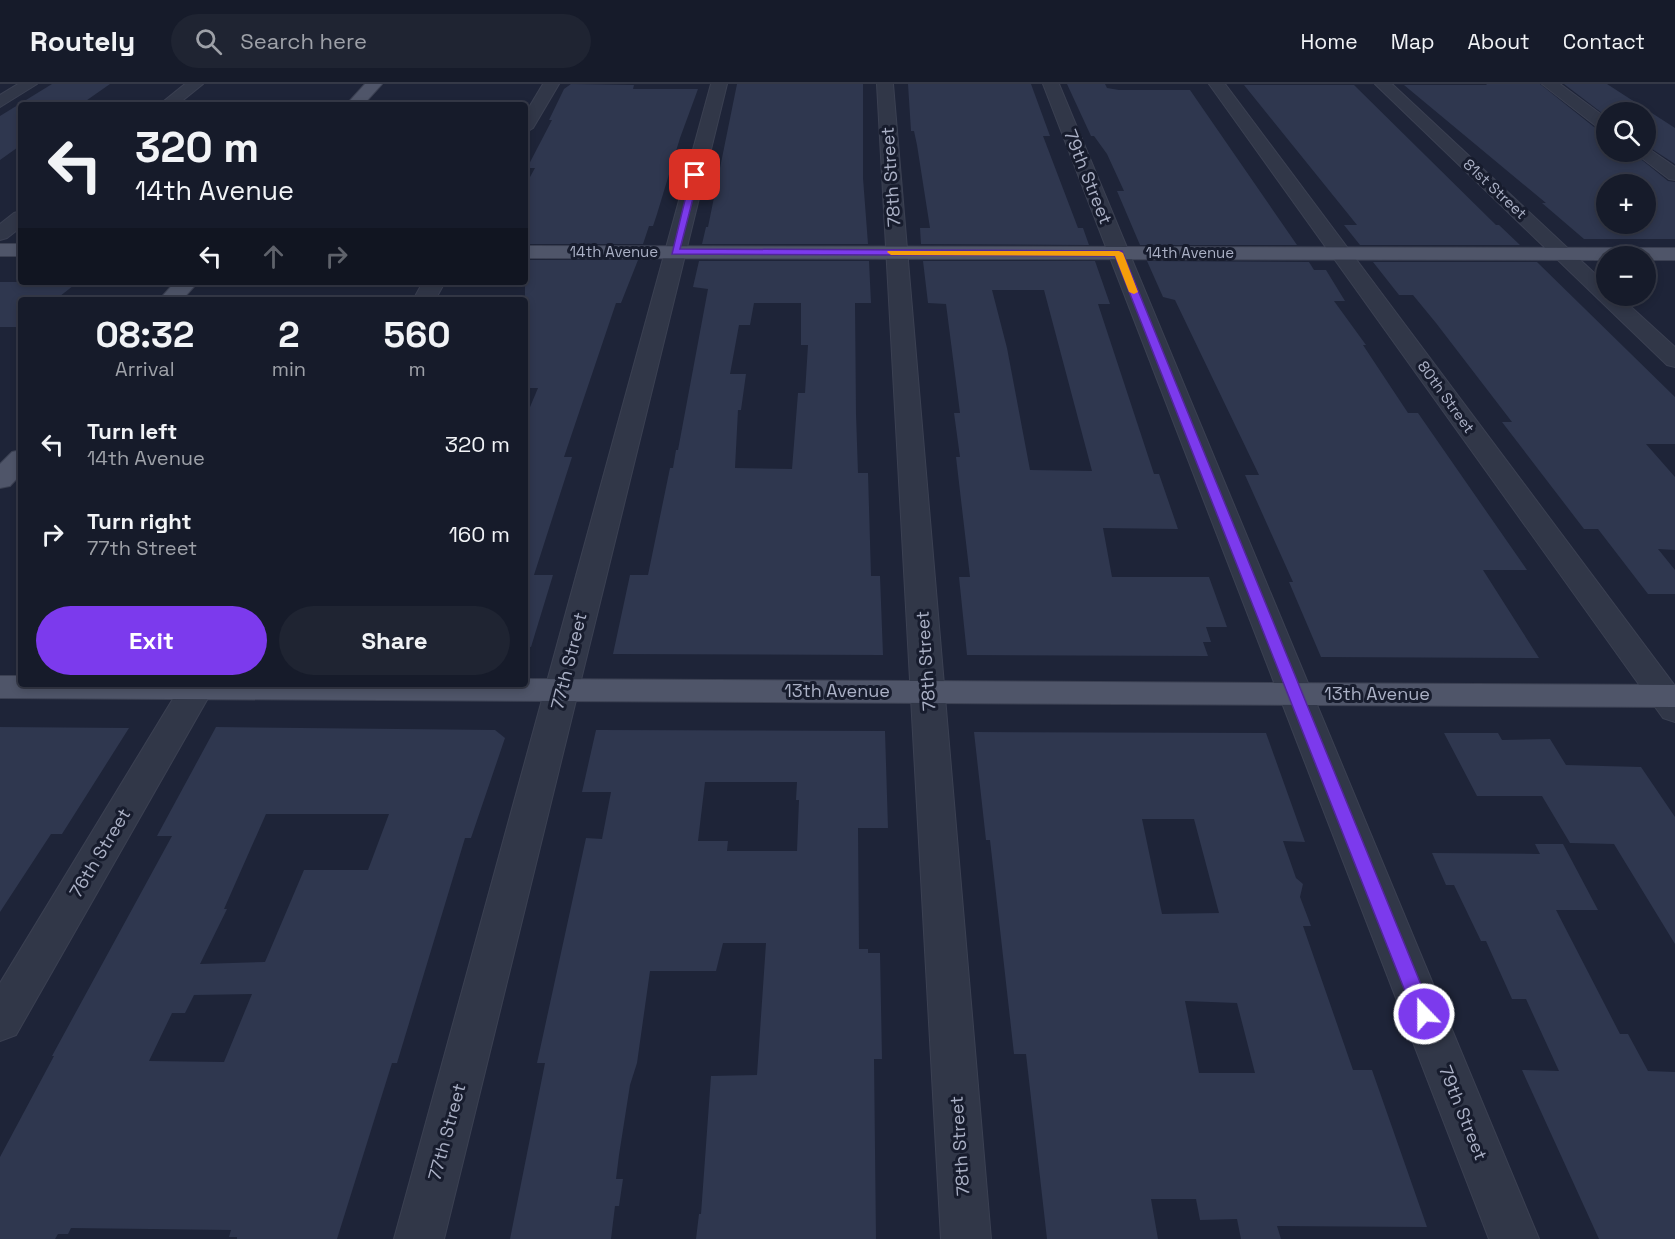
<!DOCTYPE html>
<meta charset="utf-8">
<style>
:root{--surface:#161b2a;--page:#1f2432;--text:#f1f3f6;--muted:#9ea1a8;--line:#353947;--accent:#7c3aed}
body{margin:0;font-family:"Space Grotesk",sans-serif;background:var(--page);color:var(--text);height:100vh;display:flex;flex-direction:column;font-size:22px;white-space:nowrap}
*{box-sizing:border-box;margin:0}
p{font-size:20px;color:var(--muted)}
.icon{flex:none;width:33px;height:33px;fill:none;stroke:currentColor;stroke-width:2;stroke-linecap:round;stroke-linejoin:round}
.map{position:relative;flex:1;overflow:hidden}
.sheet{position:absolute;left:18px;top:213px;width:510px;height:390px;display:flex;flex-direction:column;background:var(--surface);border-radius:6px;box-shadow:0 3px 9px #0003,0 0 0 2px var(--line)}
.sheet>*{flex:none}
.top-card{position:absolute;left:18px;top:18px;width:510px;height:183px;border-radius:6px;box-shadow:0 3px 9px #0003,0 0 0 2px var(--line);background:#161b2a;color:var(--text);overflow:hidden}
.tools{position:absolute;left:1596px;top:18px;display:grid;gap:12px}
.tools a{display:grid;place-items:center;width:60px;height:60px;border-radius:50%;background:var(--surface);box-shadow:0 3px 9px #0003,0 0 0 2px var(--line);font-size:30px}
.pin{position:absolute;display:grid;place-items:center;width:51px;height:51px;color:#fff;margin:-26px;border-radius:12px;box-shadow:0 3px 9px #0006}
.me{position:absolute;width:66px;margin:-33px;rotate:338deg;stroke-linejoin:round;filter:drop-shadow(0 0 4px #0008)}
.turn{display:flex;align-items:center;gap:21px;height:126px;padding:0 18px;font-size:27px}
.turn .icon{width:78px;height:78px;stroke-width:2.5}
.turn b{display:block;font-size:42px;line-height:51px}
.lanes{display:flex;align-items:center;height:57px;padding:0 18px;background:#0003;justify-content:center;gap:30px;direction:ltr}
.lanes .off{opacity:.35}
.eta{display:flex;justify-content:space-evenly;align-items:center;height:102px;text-align:center}
.eta b{font-size:36px;font-weight:700;line-height:42px}
.primary-button{display:flex;gap:12px;margin-top:auto;padding:12px 18px}
.primary-button a{flex:1;height:69px;border-radius:36px;background:var(--accent);color:#fff;font-size:24px;font-weight:700;line-height:69px;text-align:center}
.primary-button a+a{background:var(--page);color:var(--text)}
ul{padding:0;list-style:none}
li{display:flex;align-items:center;gap:18px;height:90px;padding:0 18px}
li div{flex:1}
li b{display:block;font-size:22px}
li em{font-style:normal}
header{display:flex;align-items:center;gap:36px;box-sizing:border-box;height:84px;padding:0 30px;background:var(--surface);border-bottom:2px solid var(--line)}
header strong{font-size:28px}
nav{display:flex;gap:33px;margin-inline-start:auto;font-size:21px}
.search{width:420px;height:54px;background:var(--page);display:flex;align-items:center;gap:15px;box-sizing:border-box;padding:0 21px;border-radius:33px;color:var(--muted);font-size:22px}
.map>svg:first-child{display:block}
.building{fill:#2f374f;fill-rule:evenodd}
.lines{fill:none;stroke-linecap:round;stroke-linejoin:round}
.minor-casing{stroke:#3b4052;stroke-width:2}
.major-casing{stroke:#3b4052;stroke-width:2}
.minor{fill:#313748;fill-rule:evenodd}
.major{fill:#4f5569;fill-rule:evenodd}
.route{fill:#7c3aed;stroke:#51269a;stroke-width:1.5}
.slow{fill:#f59e0b}
.labels{text-anchor:middle;stroke-width:6;stroke-linejoin:round;paint-order:stroke}
.far-street-label{font-size:15px;fill:#abb1c6;stroke:#171c2d}
.street-label{font-size:18px;fill:#abb1c6;stroke:#171c2d}
</style>
<header>
<strong>Routely</strong>
<div class="search"><svg class="icon" aria-label="search" viewBox="0 0 24 24"><circle cx="10" cy="10" r="6"/><path d="M15 15l6 6"/></svg>Search here</div>
<nav><a>Home</a><a>Map</a><a>About</a><a>Contact</a></nav>
</header>
<div class="map">
<svg width="1675" height="1155" viewBox="0 0 1675 1155">
<rect width="100%" height="100%" fill="#1e2438"/>
<!-- building -->
<g class="building">
<path d="M52,0H110L80,21H21V61L0,76V32Z"/>
<path d="M571,0L634,1L633,5H698L680,54L657,130L653,142H649L643,160H525V102L535,84H527L552,36H549L564,5Z"/>
<path d="M737,0H863V94L868,160H702L706,143H708Z"/>
<path d="M908,0H1031L1050,52H1043L1078,144H1083L1089,161L921,160L920,144H930L917,61L914,47H911Z"/>
<path d="M1067,0H1105L1107,4L1119,6H1190L1297,161H1140L1117,107H1124L1107,70L1094,52H1091Z"/>
<path d="M1486,0H1540L1599,47L1606,48V68H1632L1668,97L1675,98V155H1584L1542,119H1546L1404,1H1487ZM1606,100H1646V140H1606Z"/>
<path d="M1564,0H1607L1675,44V80L1646,61V28H1606V32Z"/>
<path d="M1244,1H1354L1496,141H1499L1520,161H1360L1344,141H1357Z"/>
<path d="M525,176H638L621,219H616L564,373H572L534,491H553L531,563L525,562V335L538,304H525Z"/>
<path d="M699,177H869L871,219H855L856,330L858,389H868L871,492H880L883,571L613,570L630,491H648L670,384H673L676,366H678L708,205L693,203ZM754,219H801V261H808L805,309H798L792,385L735,384L738,326H741L746,290H730L739,241H750Z"/>
<path d="M923,177H1095L1110,220H1098L1154,390H1159L1178,445L1103,444L1112,493H1209L1227,543H1206L1211,558H1203L1208,572L967,571L959,493H970L956,373H960L954,329H960L946,220L928,219ZM992,206H1044L1092,387L1030,386L1007,264Z"/>
<path d="M1147,177L1309,178L1314,186H1326L1345,217H1334L1366,261H1363L1408,329H1418L1527,486H1483L1539,574L1321,573L1289,498H1293L1245,391H1259L1175,216L1163,213Z"/>
<path d="M1373,178H1537L1675,313V360H1646L1675,393V466L1658,465L1675,486V510H1648L1598,445H1584L1502,338H1512L1436,239L1413,211H1399Z"/>
<path d="M0,198H78L55,216H21V243H0Z"/>
<path d="M0,643L129,644L62,750H51L0,828Z"/>
<path d="M216,643L495,646L505,654L471,754H465L397,979H392L337,1155H237V1153H229L231,1146L71,1144L68,1150H58L55,1155H0V1073L54,972H52L172,752H157ZM266,730H389L368,786H304L265,878L200,880L227,825H224ZM252,910L224,978L149,977L172,929H185L194,911Z"/>
<path d="M596,646L885,647L888,744H858L859,865H868V869H880L882,975H874L876,1155H696L699,1130H701L711,992L757,991L766,859H723L716,887H650L637,979L630,1001L619,1071L616,1095H623L619,1122H615L611,1155H510L545,979H537L586,754L602,755L611,708H582ZM705,698H797L796,716H799L797,767H727L728,757H698Z"/>
<path d="M974,648L1266,649L1305,758L1283,757L1296,794L1303,800L1300,813L1311,842H1303L1353,986H1372L1427,1143L1277,1142L1281,1155H1241L1237,1135L1200,1136L1196,1115H1151L1158,1155H1047L1026,970H1014L990,756H986ZM1142,735H1194L1219,829L1162,830ZM1185,917L1237,919L1255,989H1199Z"/>
<path d="M1444,649H1498L1502,656L1550,655L1566,681L1641,683L1675,733V860L1614,760L1570,759L1542,712H1477Z"/>
<path d="M1535,760H1563L1598,826H1556L1620,950H1628L1648,987L1675,988V1155H1599L1522,986L1559,987L1526,915H1512L1486,857H1481L1454,801H1446L1432,769L1540,770Z"/>
</g>
<g class="lines">
<defs>
<g id="minor">
<path d="M18,0H37L0,23V11Z"/>
<path d="M185,0H203L177,21H159Z"/>
<path d="M543,0H559L533,44L525,49V30Z"/>
<path d="M711,0H727L444,1155H394Z"/>
<path d="M877,0H893L991,1155H941Z"/>
<path d="M1043,0H1059L1539,1155H1489Z"/>
<path d="M1209,0H1225L1675,602V638L1663,634Z"/>
<path d="M1375,0H1392L1606,200V212H1619L1675,263V283L1667,281Z"/>
<path d="M1542,0H1560L1606,34V46L1600,45Z"/>
<path d="M1646,63L1675,83V96L1669,95L1634,68H1646Z"/>
<path d="M21,127V143L7,154L0,156V140L14,129Z"/>
<path d="M423,198H445L435,216H413Z"/>
<path d="M182,600H216L16,951L0,957V899Z"/>
</g>
<g id="major">
<path d="M365,0H382L363,21H346Z"/>
<rect x="0" y="160" width="21" height="12"/>
<path d="M525,162L1675,164V176H1646V172H1606V176L525,174Z"/>
<path d="M175,198H198L182,216H159Z"/>
<path d="M21,366V390L10,402L0,404V380L12,368Z"/>
<path d="M0,592H21V600H525V595L1675,601V623L0,614Z"/>
</g>
</defs>
<!-- minor casing -->
<use href="#minor" class="minor-casing"/>
<!-- major casing -->
<use href="#major" class="major-casing"/>
<!-- minor -->
<use href="#minor" class="minor"/>
<!-- major -->
<use href="#major" class="major"/>
</g>
<!-- route -->
<path class="route" d="M695,88L699,91L680,165L1122,167L1433,930L1430,935L1424,938L1417,935L1414,930L1115,172L672,170L691,91Z"/>
<!-- slow -->
<path class="slow" d="M888,167H1119L1123,169L1138,208L1134,210L1129,208L1115,172L891,171L887,168Z"/>
<g class="labels">
<!-- far-street labels -->
<g class="far-street-label">
<text transform="translate(1495 105) rotate(43)" y="5">81st Street</text>
<text x="614" y="173">14th Avenue</text>
<text x="1190" y="174">14th Avenue</text>
<text transform="translate(1446 313) rotate(54)" y="5">80th Street</text>
</g>
<!-- street labels -->
<g class="street-label">
<text transform="translate(891 93) rotate(-94)" y="6">78th Street</text>
<text transform="translate(1088 93) rotate(68)" y="6">79th Street</text>
<text transform="translate(569 577) rotate(-76)" y="6">77th Street</text>
<text transform="translate(926 577) rotate(-94)" y="6">78th Street</text>
<text x="837" y="613">13th Avenue</text>
<text x="1377" y="616">13th Avenue</text>
<text transform="translate(100 769) rotate(-59)" y="6">76th Street</text>
<text transform="translate(1463 1029) rotate(68)" y="6">79th Street</text>
<text transform="translate(447 1048) rotate(-75)" y="6">77th Street</text>
<text transform="translate(960 1062) rotate(-94)" y="6">78th Street</text>
</g>
</g>
</svg>
<div class="tools">
<a><svg class="icon" aria-label="search" viewBox="0 0 24 24"><circle cx="10" cy="10" r="6"/><path d="M15 15l6 6"/></svg></a>
<a>+</a>
<a>−</a>
</div>
<div class="pin" style="left:695px;top:91px;background:#d93025"><svg class="icon" aria-label="arrive" viewBox="0 0 24 24"><path d="M6 21V4h12l-3 4 3 4H6"/></svg></div>
<svg class="me" style="left:1424px;top:930px" viewBox="-20 -20 40 40"><circle r="17" fill="#7c3aed" stroke="#fff" stroke-width="3"/><path d="M0-11L8 9 0 5-8 9z" fill="#fff"/></svg>
<div class="top-card">
<div class="turn"><svg class="icon" aria-label="left" viewBox="0 0 24 24"><path d="M17 20v-9H6M10 6l-5 5 5 5"/></svg><div><b>320 m</b>14th Avenue</div></div>
<div class="lanes"><svg class="icon" aria-label="left" viewBox="0 0 24 24"><path d="M17 20v-9H6M10 6l-5 5 5 5"/></svg><svg class="icon off" aria-label="ahead" viewBox="0 0 24 24"><path d="M12 20V5M6 11l6-6 6 6"/></svg><svg class="icon off" aria-label="right" viewBox="0 0 24 24"><path d="M7 20v-9h11M14 6l5 5-5 5"/></svg></div>
</div>
<section class="sheet">
<div class="eta">
<div><b>08:32</b><p>Arrival</p></div>
<div><b>2</b><p>min</p></div>
<div><b>560</b><p>m</p></div>
</div>
<ul>
<li><svg class="icon" aria-label="left" viewBox="0 0 24 24"><path d="M17 20v-9H6M10 6l-5 5 5 5"/></svg><div><b>Turn left</b><p>14th Avenue</p></div><em>320 m</em></li>
<li><svg class="icon" aria-label="right" viewBox="0 0 24 24"><path d="M7 20v-9h11M14 6l5 5-5 5"/></svg><div><b>Turn right</b><p>77th Street</p></div><em>160 m</em></li>
</ul>
<div class="primary-button"><a>Exit</a><a>Share</a></div>
</section>
</div>
